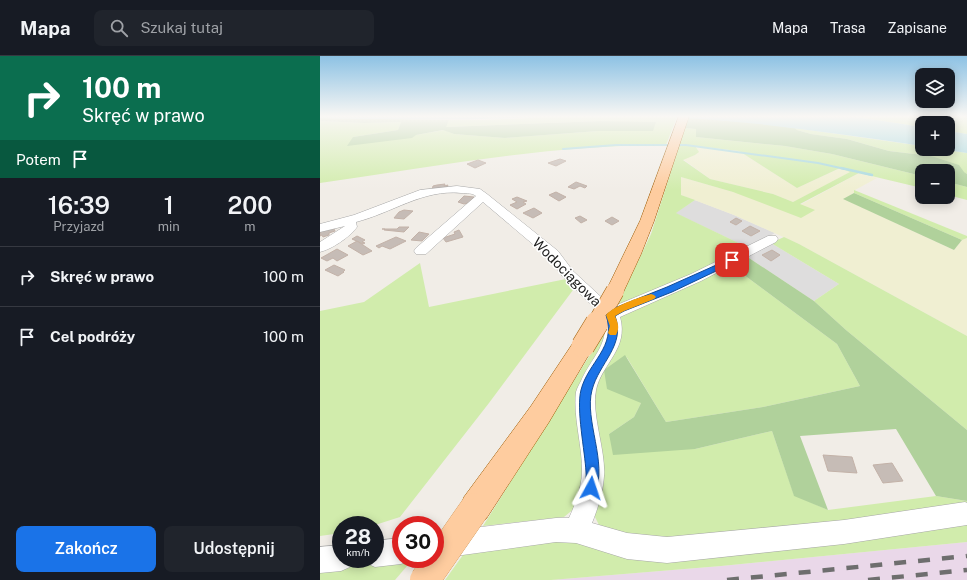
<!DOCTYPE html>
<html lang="pl">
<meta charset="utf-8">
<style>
:root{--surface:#171b24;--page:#20242c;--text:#f1f3f6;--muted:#9ea1a6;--line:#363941;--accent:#1a73e8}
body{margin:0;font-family:"Public Sans",sans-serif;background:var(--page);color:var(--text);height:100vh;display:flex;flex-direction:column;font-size:15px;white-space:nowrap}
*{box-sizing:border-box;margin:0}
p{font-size:13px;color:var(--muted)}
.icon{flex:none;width:22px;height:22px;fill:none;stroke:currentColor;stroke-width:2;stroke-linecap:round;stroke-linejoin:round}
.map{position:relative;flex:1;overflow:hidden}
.panel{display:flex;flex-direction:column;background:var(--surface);width:320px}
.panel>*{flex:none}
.top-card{background:#0b6e4f;color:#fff;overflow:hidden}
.buttons{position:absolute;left:595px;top:12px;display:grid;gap:8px}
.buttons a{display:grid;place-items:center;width:40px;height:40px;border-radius:8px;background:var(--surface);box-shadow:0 2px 10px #0003;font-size:20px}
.speed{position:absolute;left:12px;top:460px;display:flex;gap:8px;font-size:20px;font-weight:700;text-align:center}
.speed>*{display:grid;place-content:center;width:52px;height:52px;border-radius:50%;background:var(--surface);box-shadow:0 2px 10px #0003;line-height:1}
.speed small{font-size:10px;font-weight:400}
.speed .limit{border:6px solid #d22;background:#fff;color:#111}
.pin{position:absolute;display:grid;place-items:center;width:34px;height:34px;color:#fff;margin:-17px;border-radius:8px;box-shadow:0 2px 6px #0006}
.me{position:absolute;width:44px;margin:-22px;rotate:5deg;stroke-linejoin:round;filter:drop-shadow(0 0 3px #0008)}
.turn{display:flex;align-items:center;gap:14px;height:84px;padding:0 16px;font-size:18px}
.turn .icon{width:52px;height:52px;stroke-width:2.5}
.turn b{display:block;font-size:28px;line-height:34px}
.then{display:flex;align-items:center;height:38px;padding:0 16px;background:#0003;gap:8px;font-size:15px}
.eta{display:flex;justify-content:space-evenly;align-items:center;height:68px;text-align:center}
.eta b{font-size:24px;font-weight:600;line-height:28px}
.primary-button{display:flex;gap:8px;margin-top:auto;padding:8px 16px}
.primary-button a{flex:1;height:46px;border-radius:8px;background:var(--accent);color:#fff;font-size:16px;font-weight:600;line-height:46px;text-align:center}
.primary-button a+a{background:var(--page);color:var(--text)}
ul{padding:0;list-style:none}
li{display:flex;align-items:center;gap:12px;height:60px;padding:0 16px;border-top:1px solid var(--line)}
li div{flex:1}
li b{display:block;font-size:15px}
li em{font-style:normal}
header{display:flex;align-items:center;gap:24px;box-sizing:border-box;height:56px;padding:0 20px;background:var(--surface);border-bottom:1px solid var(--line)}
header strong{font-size:19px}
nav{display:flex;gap:22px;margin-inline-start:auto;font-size:14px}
.search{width:280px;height:36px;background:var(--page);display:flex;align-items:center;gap:10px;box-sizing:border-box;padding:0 14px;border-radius:8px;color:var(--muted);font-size:15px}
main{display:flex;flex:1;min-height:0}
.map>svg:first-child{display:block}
.residential{fill:#dedddd}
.industrial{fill:#ead8e9}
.farmland{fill:#f0efd2}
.grass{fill:#d1ecac;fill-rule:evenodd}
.forest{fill:#b0d19b}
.water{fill:#a6d8df}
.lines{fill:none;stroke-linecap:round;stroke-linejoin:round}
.stream-far1{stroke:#a6d8df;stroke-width:2}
.stream{stroke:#a6d8df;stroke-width:2.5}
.building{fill:#c6bcb6;stroke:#c3b2a8}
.minor-casing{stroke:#a7a7a7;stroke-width:1}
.major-casing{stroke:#9d5a00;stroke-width:1}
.minor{fill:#fff;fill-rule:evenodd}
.major{fill:#fecc9f;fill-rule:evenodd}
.rail{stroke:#6e6e6e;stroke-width:4.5;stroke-dasharray:12 12;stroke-linecap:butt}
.major-bridge-far2-casing{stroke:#9d5a00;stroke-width:19;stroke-linecap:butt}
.major-bridge-far1-casing{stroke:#9d5a00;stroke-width:24;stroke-linecap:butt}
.major-bridge-casing{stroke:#9d5a00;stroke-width:30;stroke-linecap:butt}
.major-bridge-far2{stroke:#fecc9f;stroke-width:18}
.major-bridge-far1{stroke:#fecc9f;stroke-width:23}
.major-bridge{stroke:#fecc9f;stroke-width:30}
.route{fill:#1a73e8;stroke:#114b97}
.slow{fill:#f59e0b}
.labels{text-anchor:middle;stroke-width:3;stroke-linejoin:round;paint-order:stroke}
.street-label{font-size:14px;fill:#202020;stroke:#fff}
</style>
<header>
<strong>Mapa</strong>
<div class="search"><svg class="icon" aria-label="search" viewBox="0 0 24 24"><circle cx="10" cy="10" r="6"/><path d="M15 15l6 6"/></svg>Szukaj tutaj</div>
<nav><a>Mapa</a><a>Trasa</a><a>Zapisane</a></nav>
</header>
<main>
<section class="panel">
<div class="top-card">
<div class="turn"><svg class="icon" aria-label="right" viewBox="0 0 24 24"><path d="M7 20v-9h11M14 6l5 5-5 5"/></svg><div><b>100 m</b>Skręć w prawo</div></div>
<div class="then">Potem<svg class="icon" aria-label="arrive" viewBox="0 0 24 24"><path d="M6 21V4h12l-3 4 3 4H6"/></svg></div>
</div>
<div class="eta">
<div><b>16:39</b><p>Przyjazd</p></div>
<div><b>1</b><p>min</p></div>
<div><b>200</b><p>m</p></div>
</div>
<ul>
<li><svg class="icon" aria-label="right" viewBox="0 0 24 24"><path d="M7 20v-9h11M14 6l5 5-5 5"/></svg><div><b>Skręć w prawo</b></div><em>100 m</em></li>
<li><svg class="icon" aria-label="arrive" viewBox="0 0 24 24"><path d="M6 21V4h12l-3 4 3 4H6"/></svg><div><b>Cel podróży</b></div><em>100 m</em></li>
</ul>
<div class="primary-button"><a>Zakończ</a><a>Udostępnij</a></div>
</section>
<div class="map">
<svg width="647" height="524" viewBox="0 0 647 524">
<rect width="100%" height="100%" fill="#f1ede7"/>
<!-- residential -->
<g class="residential">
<path d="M375,144L414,159L455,177L429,192L355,157Z"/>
<path d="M451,187L519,228L494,245L426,200Z"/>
</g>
<!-- industrial -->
<path class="industrial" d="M647,486V524H231L401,510Z"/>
<!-- farmland -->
<g class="farmland">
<path d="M374,90L419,95L477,132L520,112L531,116L473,146L453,138L390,123L363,103L375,99L378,96Z"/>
<path d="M539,117L557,122L535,134L534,137L524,143L634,194L642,184L647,182V280L479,188L414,159L361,139V121L413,136L480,149Z"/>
</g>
<!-- grass -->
<g class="grass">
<path d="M246,60L357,61L346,89C229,89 115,110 0,127V65L44,67L81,66L78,74L33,81L96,79L124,74L134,78L185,82L278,75H332L279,65L125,71L129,64H167Z"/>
<path d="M530,60H647V78L628,75V67H602V71Z"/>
<path d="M365,72L376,73V81L465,90L512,98L602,120V132L539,117L480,148L495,154L481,162L413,136L361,121V139L375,144L356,157L429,192L349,233L297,250L331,178ZM375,90L419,95L477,132L520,112L530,116L473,146L453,138L390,123L363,104L375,99L379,96Z"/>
<path d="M475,72L602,90V93H620L647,97V118L611,100L569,95L527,83L491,78L477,74Z"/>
<path d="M628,126L647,131V144L628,139Z"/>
<path d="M534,134L647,180V182L642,184L534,137Z"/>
<path d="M464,181L479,188L647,280V374L526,274L494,245L519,228L451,187Z"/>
<path d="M100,207L109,251L246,223L253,234L169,347L80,461L55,469H21V477L0,480V255L44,246Z"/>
<path d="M412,210L517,288L540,330L443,351L346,366L306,300L321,347L314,361L289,378L375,393L452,375L474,439L508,454L616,440L647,445V449L359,486L282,475L274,459L273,330L299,257Z"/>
<path d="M290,267L288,286L270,314L261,447L244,461L163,470Z"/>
<path d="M647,466V486L401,510L231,524H125L148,492L249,481L289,490Z"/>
<path d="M0,503H93L75,524H0Z"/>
</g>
<!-- forest -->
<g class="forest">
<path d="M368,61L438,67L475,72L477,74L491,78L527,83L569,95L611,100L639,109L644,116L647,118V131L628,126V115H602V120L512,98L465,90L376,81V73L365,72Z"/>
<path d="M0,62L129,64L126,71L279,65L336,66L333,75H278L185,82L134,78L123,74L96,79L92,82L27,90L33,81L78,74L81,66L44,67L0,65Z"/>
<path d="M534,137L642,184L634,194L523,143Z"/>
<path d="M426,200L494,245L526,274L647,374V445L616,440L576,373L480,380L508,454L474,440L452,375L375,393L293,399L289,378L314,361L321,347L287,333L284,314L305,299L346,366L443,351L540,330L517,288L412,210Z"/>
</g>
<!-- water -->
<g class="water">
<path d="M0,60H246C164,64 82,64 0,62Z"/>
<path d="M325,60H530L602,71V90C510,76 419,63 325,60Z"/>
<path d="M628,75L647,78V97L620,93H628Z"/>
</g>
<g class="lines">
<!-- stream-far1 -->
<path class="stream-far1" d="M243,93L296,89H366L498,107L525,113"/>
<!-- stream -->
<path class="stream" d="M521,112L552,119"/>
</g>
<!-- building -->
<g class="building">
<path d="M240,103L246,105L236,110L228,107Z"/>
<path d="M158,104L166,107L155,112L147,108Z"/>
<path d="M256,126L267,130L265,132L260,130L254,133L248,131Z"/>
<path d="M125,128L124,130L128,129L126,133L112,134L113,130L117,129Z"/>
<path d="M236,136L246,141L239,145L229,139Z"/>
<path d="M144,140L154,141L148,147L144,148L138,146Z"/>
<path d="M197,141L207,145L203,146L206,148L197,153L190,149L197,146L192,143Z"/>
<path d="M214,152L222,157L213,162L203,157Z"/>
<path d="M84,154L93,155L84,163L74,162L79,156Z"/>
<path d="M260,160L267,164L261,167L255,162Z"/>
<path d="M292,161L299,165L292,169L285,165Z"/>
<path d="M416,162L422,165L416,169L410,166Z"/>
<path d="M430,170L440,175L431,180L422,175Z"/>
<path d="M13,171L15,175L9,177V179L3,181L2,179L0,180V175Z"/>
<path d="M79,171H89L84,176L64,174L65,173H62H77Z"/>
<path d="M139,174L143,181L126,186L123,182L135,178L134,176Z"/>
<path d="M99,176L109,178L102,185L91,184Z"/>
<path d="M37,180L45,184L42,186L45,187L43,188L32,183Z"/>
<path d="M76,181L86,185L70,193L62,190L59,192L56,190Z"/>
<path d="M37,185L52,195L43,199L28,190Z"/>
<path d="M17,193L28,199L17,205L13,202L7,205L1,202Z"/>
<path d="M452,194L460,199L451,205L442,199Z"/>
<path d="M14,209L25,214L23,216H24L18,220L5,214Z"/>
<path d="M503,399L532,401L537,417L508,415Z"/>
<path d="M572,407L583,425L563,427L553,409Z"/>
</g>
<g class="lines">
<defs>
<g id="minor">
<path d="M137,130L160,133L167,138L238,195L253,215L292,251L371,218L448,180H456L458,183L456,186L381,225L300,261C309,293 282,307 276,334C271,358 286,395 284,420C283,436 278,452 272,467L307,477L347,481L524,464L645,446L647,447V469L524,488L347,507L307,503L256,487L236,486L128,501L119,497L115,488L119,479L128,475L236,462H249C255,449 261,433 262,418C263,391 253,363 256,336C257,332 259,329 261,325C271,302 290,288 284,261L243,221L228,201L163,146L106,198H96L94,195L96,192L156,140C152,137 147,137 141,137C103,133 72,157 36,166L37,171C30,181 12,193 0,196V186L25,170L0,176V168L34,159L100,134Z"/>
<path d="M81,482V503L90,504L81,508L55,511L46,507L44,503H55V485Z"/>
<path d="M21,489V503H34L30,511L21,515L0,517V491Z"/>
</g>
<g id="major">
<path d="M359,60H369L334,165L321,198L302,239L295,241L288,239L286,235L320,165Z"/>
<path d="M263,282L271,284L274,290L229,366L166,463L155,467L144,463L140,452L144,441L211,350L255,284Z"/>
</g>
</defs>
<!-- minor casing -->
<use href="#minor" class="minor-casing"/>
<!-- major casing -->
<use href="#major" class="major-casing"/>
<!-- minor -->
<use href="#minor" class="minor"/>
<!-- major -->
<use href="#major" class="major"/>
<!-- rail -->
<g class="rail">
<path d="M407,524L647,500"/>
<path d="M548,524L647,514"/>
</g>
<defs>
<path id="major-bridge-far2" d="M276,268L295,235"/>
<path id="major-bridge-far1" d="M263,290L277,267"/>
<path id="major-bridge" d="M105,524L155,452"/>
</defs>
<!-- major-bridge-far2 casing -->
<use href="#major-bridge-far2" class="major-bridge-far2-casing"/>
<!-- major-bridge-far1 casing -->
<use href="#major-bridge-far1" class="major-bridge-far1-casing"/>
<!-- major-bridge casing -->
<use href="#major-bridge" class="major-bridge-casing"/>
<!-- major-bridge-far2 -->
<use href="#major-bridge-far2" class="major-bridge-far2"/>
<!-- major-bridge-far1 -->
<use href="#major-bridge-far1" class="major-bridge-far1"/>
<!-- major-bridge -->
<use href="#major-bridge" class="major-bridge"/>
</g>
<!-- sky -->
<linearGradient id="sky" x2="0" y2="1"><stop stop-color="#8dc2e4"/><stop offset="0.45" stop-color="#f9f7f4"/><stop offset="1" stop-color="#f9f7f4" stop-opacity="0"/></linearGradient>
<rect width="647" height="134" fill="url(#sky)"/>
<!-- route -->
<path class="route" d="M412,202L415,203V206L352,236L304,255L295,260C306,289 279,307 272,334C264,364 288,407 275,437L271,439L266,437C263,430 267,424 266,416C265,395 256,353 261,334C268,306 297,291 286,259L297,251L347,231Z"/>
<!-- slow -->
<path class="slow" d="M331,238L334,239L336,241L334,243L304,255L295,260C298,267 300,272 296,279H290L288,277L290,270L286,259C293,250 320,241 331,238Z"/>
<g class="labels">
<!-- street labels -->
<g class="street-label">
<text transform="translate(247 216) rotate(45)" y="5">Wodociągowa</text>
</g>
</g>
</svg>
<div class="buttons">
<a><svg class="icon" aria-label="layers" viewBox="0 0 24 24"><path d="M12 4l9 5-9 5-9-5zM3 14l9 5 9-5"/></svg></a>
<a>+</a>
<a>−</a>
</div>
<div class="speed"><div>28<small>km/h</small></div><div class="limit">30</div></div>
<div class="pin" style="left:412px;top:204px;background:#d93025"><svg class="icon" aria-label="arrive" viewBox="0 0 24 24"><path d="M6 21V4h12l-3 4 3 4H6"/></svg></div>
<svg class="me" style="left:271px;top:432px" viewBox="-20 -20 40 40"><path d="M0-17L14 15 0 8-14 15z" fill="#1a73e8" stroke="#fff" stroke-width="4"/></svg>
</div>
</main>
